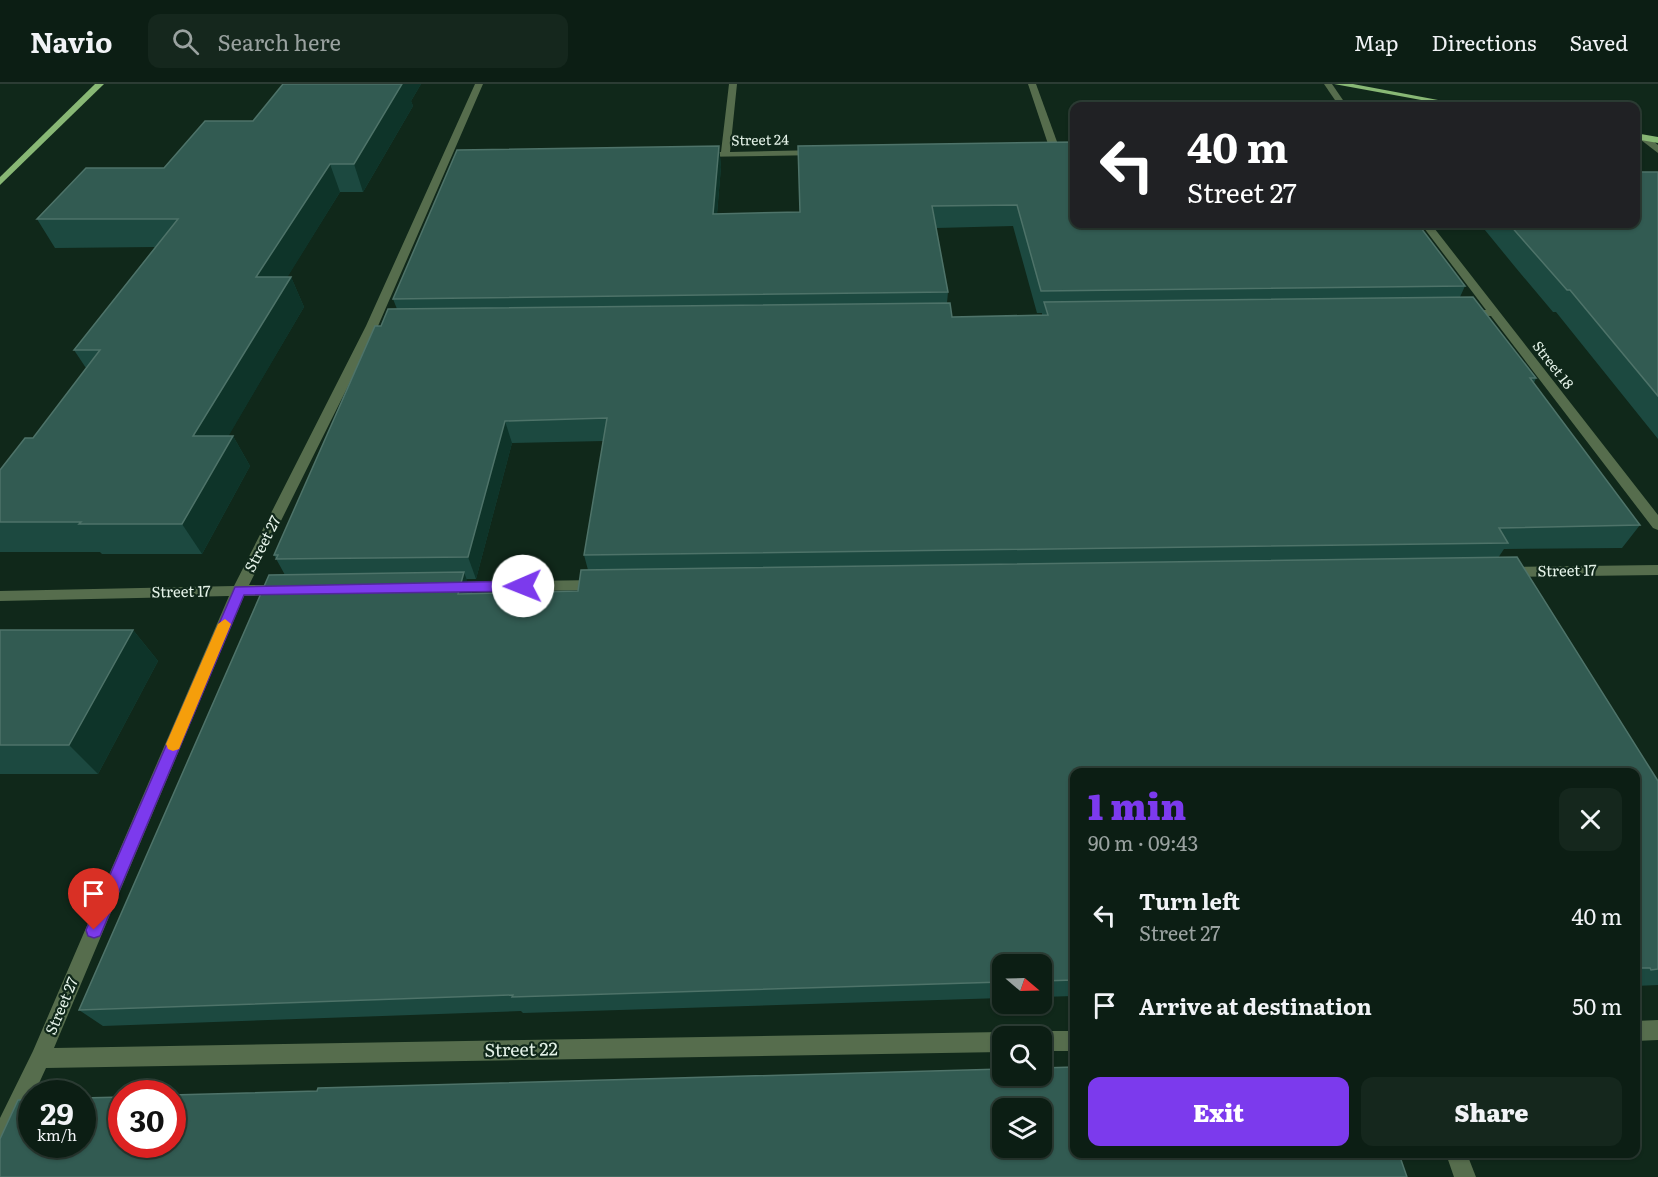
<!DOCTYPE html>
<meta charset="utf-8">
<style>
:root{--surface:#0c1e14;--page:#15271d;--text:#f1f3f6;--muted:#9aa2a0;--line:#2c3c34;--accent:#7c3aed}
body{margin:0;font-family:Literata,serif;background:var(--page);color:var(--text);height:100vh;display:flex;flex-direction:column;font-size:22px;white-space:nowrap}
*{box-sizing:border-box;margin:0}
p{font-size:20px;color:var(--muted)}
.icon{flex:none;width:33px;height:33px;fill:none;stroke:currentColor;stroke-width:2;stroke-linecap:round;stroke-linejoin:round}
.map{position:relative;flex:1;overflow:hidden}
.panel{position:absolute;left:1070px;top:684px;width:570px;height:390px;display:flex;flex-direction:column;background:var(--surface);border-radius:12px;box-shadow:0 2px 4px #0004,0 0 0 2px var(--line)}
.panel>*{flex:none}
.banner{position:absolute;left:1070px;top:18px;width:570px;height:126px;border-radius:12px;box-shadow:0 2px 4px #0004,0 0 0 2px var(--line);background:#202124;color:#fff;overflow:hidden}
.needle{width:39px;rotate:109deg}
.fabs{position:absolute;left:992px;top:870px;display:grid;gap:12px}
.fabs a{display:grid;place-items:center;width:60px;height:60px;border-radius:12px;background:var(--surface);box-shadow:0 2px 4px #0004,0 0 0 2px var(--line);font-size:30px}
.speed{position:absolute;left:18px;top:996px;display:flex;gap:12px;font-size:30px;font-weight:700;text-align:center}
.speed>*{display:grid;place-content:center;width:78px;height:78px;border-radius:50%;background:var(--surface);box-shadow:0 2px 4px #0004,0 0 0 2px var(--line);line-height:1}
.speed small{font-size:15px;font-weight:400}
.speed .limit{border:9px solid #d22;background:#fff;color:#111}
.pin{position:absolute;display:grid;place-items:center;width:51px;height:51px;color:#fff;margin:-62px -26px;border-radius:50% 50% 50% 0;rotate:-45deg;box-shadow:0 0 6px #0007}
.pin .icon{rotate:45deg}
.me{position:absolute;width:66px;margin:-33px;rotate:269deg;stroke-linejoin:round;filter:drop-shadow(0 0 4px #0008)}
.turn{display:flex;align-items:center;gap:21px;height:126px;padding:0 18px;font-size:27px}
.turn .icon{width:78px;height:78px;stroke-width:2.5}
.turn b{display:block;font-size:42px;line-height:51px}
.round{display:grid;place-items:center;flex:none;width:63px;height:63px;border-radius:12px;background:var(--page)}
.overview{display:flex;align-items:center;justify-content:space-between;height:102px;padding:0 18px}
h1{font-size:36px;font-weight:800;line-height:45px;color:var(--accent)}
.primary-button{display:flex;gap:12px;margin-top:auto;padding:12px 18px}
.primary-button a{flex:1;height:69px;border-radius:12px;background:var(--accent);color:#fff;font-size:24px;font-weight:800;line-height:69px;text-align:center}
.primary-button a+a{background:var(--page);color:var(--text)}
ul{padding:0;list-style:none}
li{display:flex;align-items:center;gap:18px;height:90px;padding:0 18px}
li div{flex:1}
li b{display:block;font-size:22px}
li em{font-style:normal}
header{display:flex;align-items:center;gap:36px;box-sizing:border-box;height:84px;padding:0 30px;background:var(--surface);border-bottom:2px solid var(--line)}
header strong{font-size:28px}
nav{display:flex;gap:33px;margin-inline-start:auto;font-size:21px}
.search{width:420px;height:54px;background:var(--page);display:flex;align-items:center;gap:15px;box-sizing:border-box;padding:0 21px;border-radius:12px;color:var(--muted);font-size:22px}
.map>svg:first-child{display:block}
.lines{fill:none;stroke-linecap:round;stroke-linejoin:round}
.minor{fill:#566d4d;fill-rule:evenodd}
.major{fill:#88b875;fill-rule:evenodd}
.wall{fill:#1c4940;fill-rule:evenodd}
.shaded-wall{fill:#0e3429}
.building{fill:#325b52;stroke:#4e7369;stroke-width:1.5;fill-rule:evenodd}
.route{fill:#7c3aed;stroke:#51269a;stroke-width:1.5}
.slow{fill:#f59e0b}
.labels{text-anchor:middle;stroke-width:4.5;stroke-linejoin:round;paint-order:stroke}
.far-street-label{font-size:14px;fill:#e4f2e8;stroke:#10281a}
.street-label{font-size:15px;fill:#e4f2e8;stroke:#10281a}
.near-street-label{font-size:18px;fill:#e4f2e8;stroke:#10281a}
</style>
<header>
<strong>Navio</strong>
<div class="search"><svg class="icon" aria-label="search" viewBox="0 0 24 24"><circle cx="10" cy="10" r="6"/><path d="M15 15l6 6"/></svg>Search here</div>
<nav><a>Map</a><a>Directions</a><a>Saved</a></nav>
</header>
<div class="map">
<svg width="1658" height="1093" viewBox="0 0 1658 1093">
<rect width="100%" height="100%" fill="#10281a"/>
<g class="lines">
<!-- minor -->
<g class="minor">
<path d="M475,0H483L378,242L249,501H281L288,506L281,511L244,512L54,964L1002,948L1010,952H1002V968L46,984L34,1010H32V1014L7,1064L0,1068V1034L33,967L229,512L0,517V507L234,502L366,242Z"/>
<path d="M729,0H737L730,68L819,66L824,69L822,71L696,73L694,71L699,68H721Z"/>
<path d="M1028,0H1036L1060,66L1058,68L1050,66Z"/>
<path d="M1324,0H1332L1347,22H1339Z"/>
<path d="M1641,52H1647L1658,61V69L1641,56Z"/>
<path d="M1421,140H1431L1658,431V446L1653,444L1491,232L1462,231L1460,229L1466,226H1486Z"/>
<path d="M1658,481V491L1508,493L1501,488L1508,483Z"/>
<path d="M599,496L606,501L599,506L449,508L442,503L449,498Z"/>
<path d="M1658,936V956L1635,957V937Z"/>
<path d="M1041,947H1074V967H1041V952H1033Z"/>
<path d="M1446,1070H1467L1476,1093H1454Z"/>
</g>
<!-- major -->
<g class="major">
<path d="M95,0H104L0,101V93Z"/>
<path d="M1334,0H1353L1470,22H1454Z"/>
<path d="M1635,49L1658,53V59L1635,55Z"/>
</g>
</g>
<!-- wall -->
<g class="wall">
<path d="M283,0H421L411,17L413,22L363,108H340L287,193H291L304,223L228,352H233L250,382L202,470H102L100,468H0V386L33,354L86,284L74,266L155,163L55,164L37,135L164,84L253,37Z"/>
<path d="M1074,58V140L1465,202L1460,213L1536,294L1534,299L1640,441L1622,464L1504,465L1498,474L1658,697V901L1635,902V688H1074V912L1041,913V880H1002V914L523,929L521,927L103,942L79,926L285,491L274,471L381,242L397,225L393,215L719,62L721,83L717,130L800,128ZM1013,142L1037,229H1042V231L952,233L947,219L948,208L936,144ZM604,357L584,471L588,486L578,507L472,509L466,495H476L512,359Z"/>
<path d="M1658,88V355L1556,228H1553L1516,184L1480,140H1635Z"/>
<path d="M0,546H133L158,577L98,690H0Z"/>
</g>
<!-- shaded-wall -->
<g class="shaded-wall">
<path d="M402,0H421L411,17L413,22L363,108L354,80Z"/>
<path d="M719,62L721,83L715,151L713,130Z"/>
<path d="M330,80L340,108L269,223L256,193Z"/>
<path d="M291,193L304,223L211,382L193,352Z"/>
<path d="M505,337L512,359L476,495L468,473Z"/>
<path d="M233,352L250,382L202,470L182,440Z"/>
<path d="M464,488L472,510H458Z"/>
<path d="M133,546L158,577L98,690L69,661Z"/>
</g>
<!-- building -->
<g class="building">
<path d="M283,0H402L354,80H330L256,193H291L193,352H233L182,440H79L81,438H0V386L25,354H33L100,266H74L178,135H37L86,84H164L205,37H253Z"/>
<path d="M1074,58V140H1418L1465,202L1041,207L1017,121L932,122L948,208L393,215L457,66L719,62L713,130L800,128L798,62Z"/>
<path d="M1635,88H1658V312L1570,206H1567L1509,140H1635Z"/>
<path d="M1473,213L1536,294H1530L1640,441L1499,444L1508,459L584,471L607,334L505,337L468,473L276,475L278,471H274L375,242H381L388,225L950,219L952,233L1048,231L1044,218Z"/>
<path d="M1517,473L1658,697V885L1651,886L1650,884H1635V688H1074V896L1041,897V880H1002V898L512,913L513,911L79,926L269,491L464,488L458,510L578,507L581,486Z"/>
<path d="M0,546H133L69,661H0Z"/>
<path d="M1074,983V1070H1399L1407,1093H0V1055L18,1016L32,1015V1060H82V1014L122,1013V1060H172V1011L317,1007L318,1004L1002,985V992H1041V984ZM1002,1024H1041V1064H1002Z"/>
</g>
<!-- route -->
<path class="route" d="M523,497L529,502L523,507L244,511L100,852L94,854L88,852L86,846L235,503Z"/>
<!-- slow -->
<path class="slow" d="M225,535L231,540L181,660L179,665L173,667L168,665L166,660L218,540Z"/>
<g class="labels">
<!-- far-street labels -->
<g class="far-street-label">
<text transform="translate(760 56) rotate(-1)" y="5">Street 24</text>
<text transform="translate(1553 281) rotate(52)" y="5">Street 18</text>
</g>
<!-- street labels -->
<g class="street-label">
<text transform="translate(263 460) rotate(-63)" y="5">Street 27</text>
<text transform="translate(1567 487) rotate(-1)" y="5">Street 17</text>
<text transform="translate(181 508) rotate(-1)" y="5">Street 17</text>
<text transform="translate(62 922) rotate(-67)" y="5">Street 27</text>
</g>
<!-- near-street labels -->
<g class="near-street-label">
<text transform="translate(521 966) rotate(-1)" y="6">Street 22</text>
</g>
</g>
</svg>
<div class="fabs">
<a><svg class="needle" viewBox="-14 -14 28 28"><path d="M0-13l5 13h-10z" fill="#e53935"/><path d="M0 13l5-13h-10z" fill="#9aa2a0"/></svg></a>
<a><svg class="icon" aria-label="search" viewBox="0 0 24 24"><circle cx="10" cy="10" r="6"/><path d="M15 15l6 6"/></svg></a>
<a><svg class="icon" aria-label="layers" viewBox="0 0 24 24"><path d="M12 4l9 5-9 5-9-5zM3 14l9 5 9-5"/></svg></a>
</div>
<div class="speed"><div>29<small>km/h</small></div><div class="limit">30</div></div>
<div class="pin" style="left:94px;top:846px;background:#d93025"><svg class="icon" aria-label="arrive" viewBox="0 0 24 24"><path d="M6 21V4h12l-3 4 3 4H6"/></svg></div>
<svg class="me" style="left:523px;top:502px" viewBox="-20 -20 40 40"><circle r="19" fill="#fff"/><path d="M0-13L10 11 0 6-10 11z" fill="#7c3aed"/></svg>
<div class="banner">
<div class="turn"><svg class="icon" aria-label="left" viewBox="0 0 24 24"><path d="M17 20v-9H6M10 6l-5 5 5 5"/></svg><div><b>40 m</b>Street 27</div></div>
</div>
<section class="panel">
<div class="overview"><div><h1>1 min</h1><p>90 m · 09:43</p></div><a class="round"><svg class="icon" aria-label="close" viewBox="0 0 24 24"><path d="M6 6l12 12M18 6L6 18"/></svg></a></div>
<ul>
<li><svg class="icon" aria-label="left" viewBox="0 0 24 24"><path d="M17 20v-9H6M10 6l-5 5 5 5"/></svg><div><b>Turn left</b><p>Street 27</p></div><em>40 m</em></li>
<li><svg class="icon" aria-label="arrive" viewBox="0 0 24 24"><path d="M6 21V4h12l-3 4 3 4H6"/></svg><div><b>Arrive at destination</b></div><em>50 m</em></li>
</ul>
<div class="primary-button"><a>Exit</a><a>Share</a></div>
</section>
</div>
